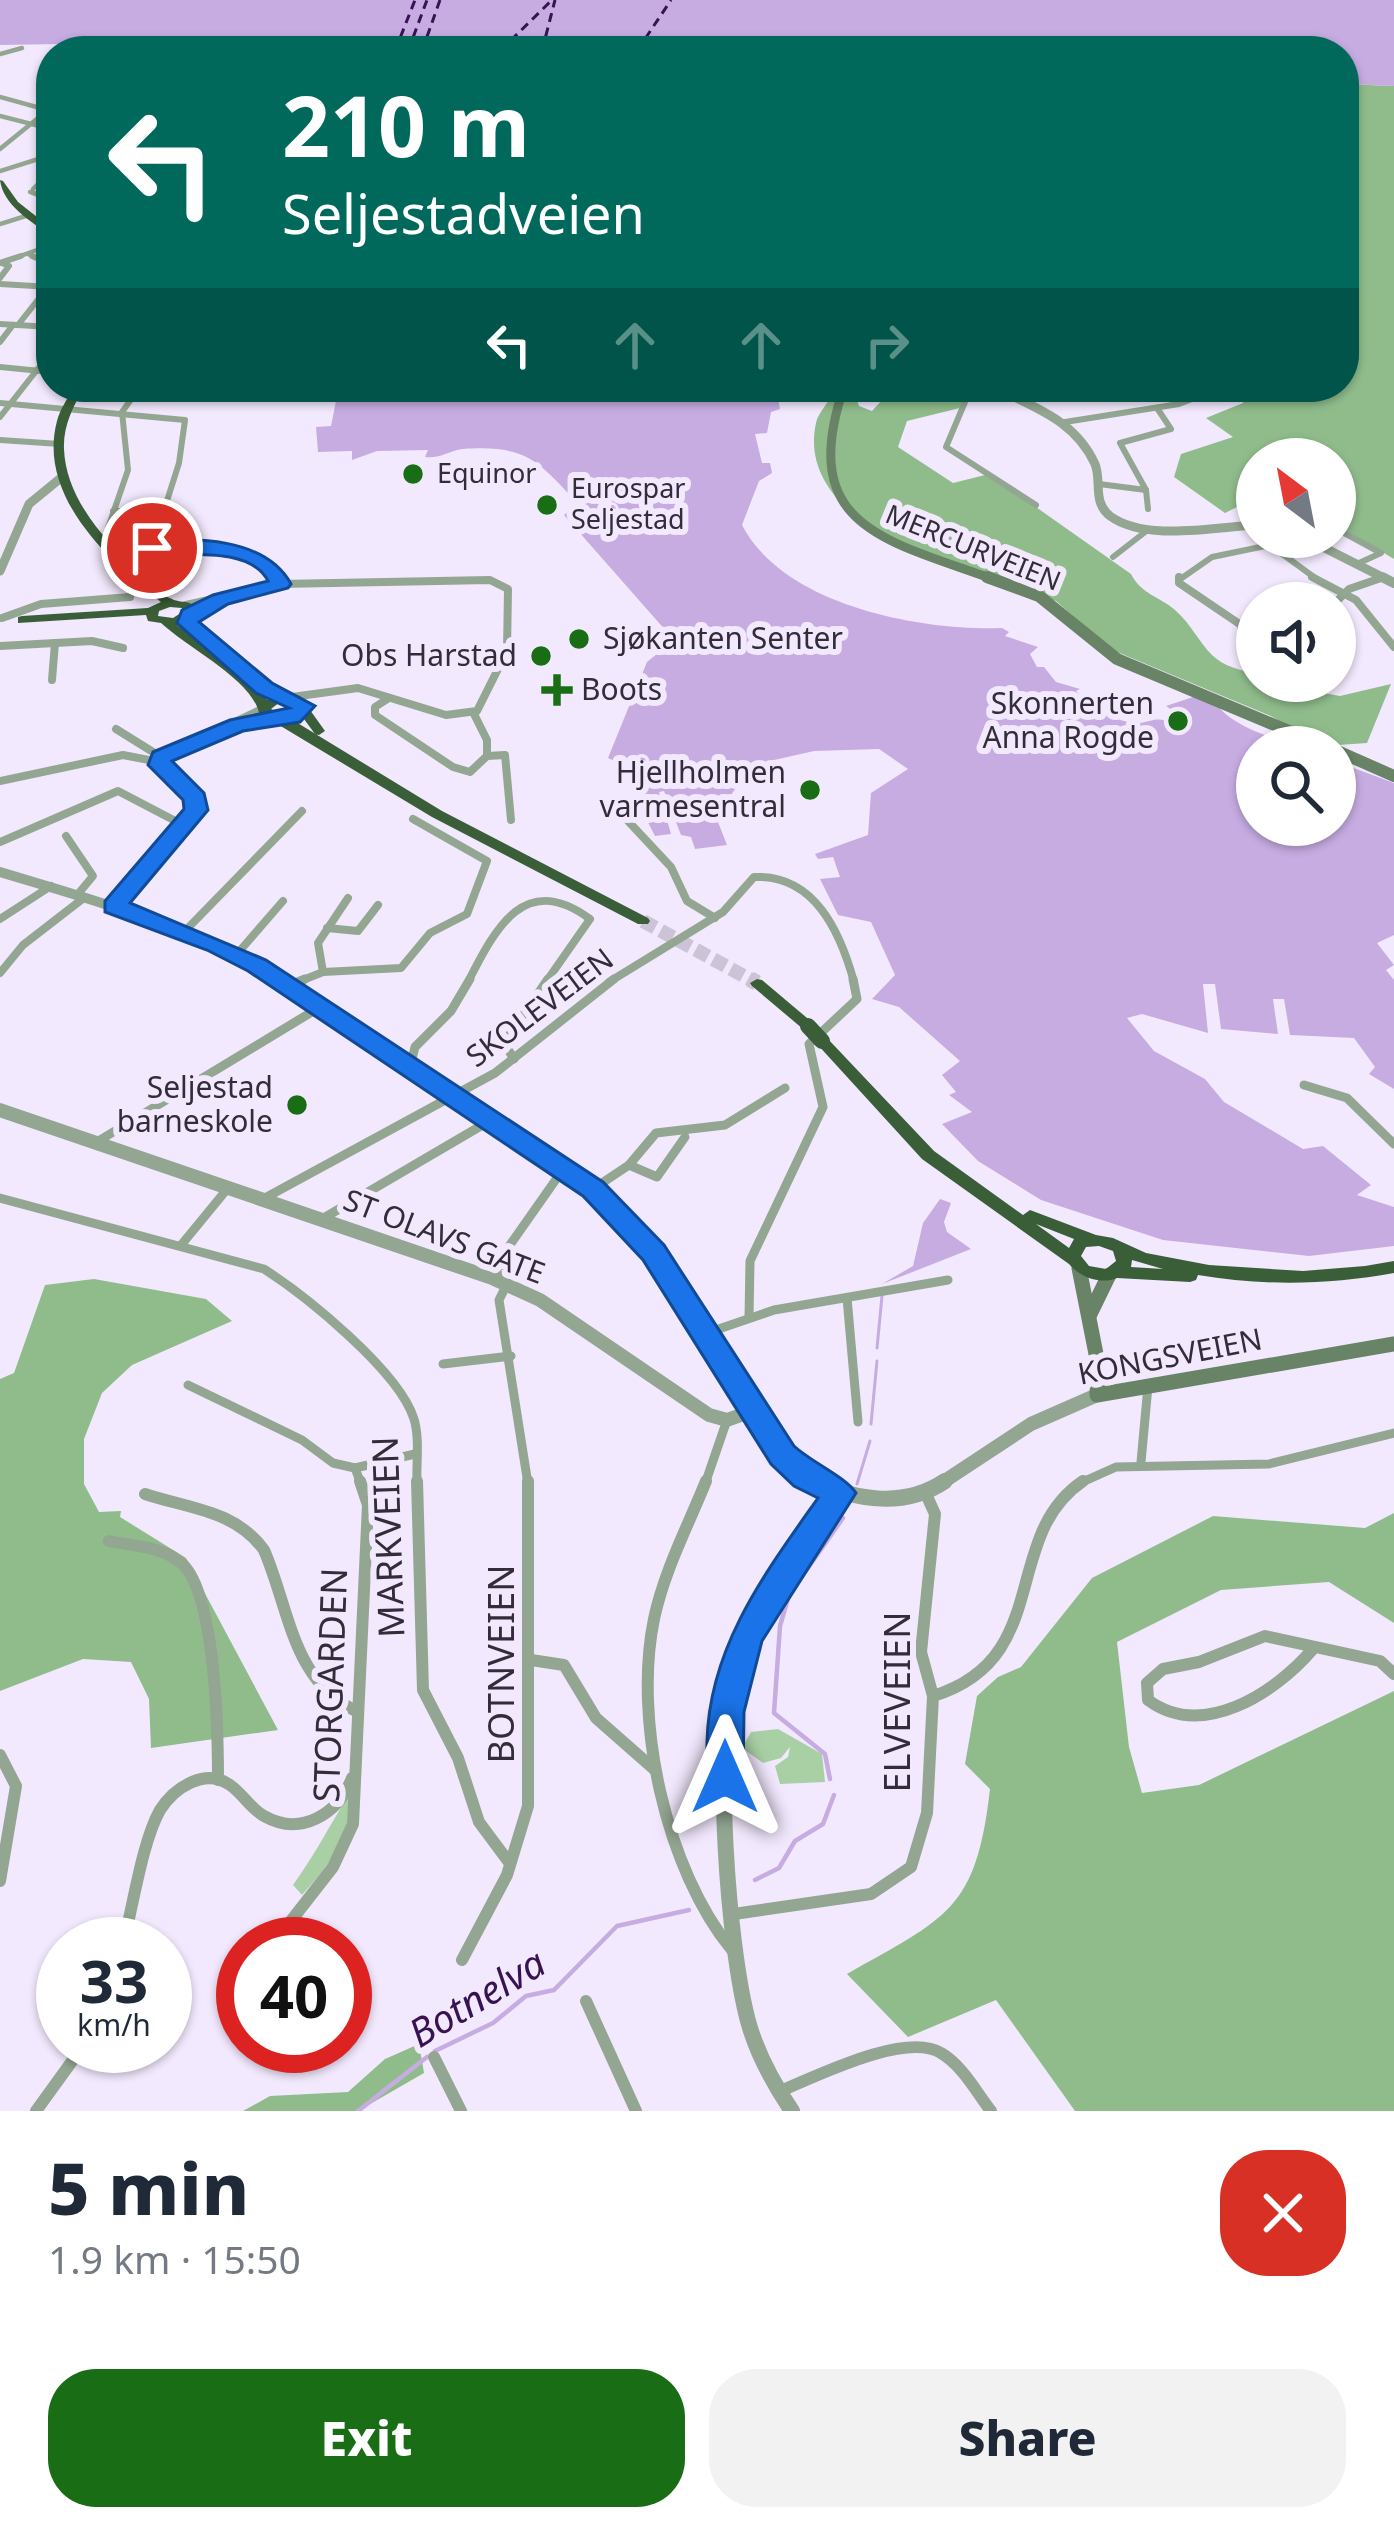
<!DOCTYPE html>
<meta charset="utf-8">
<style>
:root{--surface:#fff;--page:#f2f2f3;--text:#1f2937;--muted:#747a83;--accent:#196d14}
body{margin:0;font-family:"Noto Sans",sans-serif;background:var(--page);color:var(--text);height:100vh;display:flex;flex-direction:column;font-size:45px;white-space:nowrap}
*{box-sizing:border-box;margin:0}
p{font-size:39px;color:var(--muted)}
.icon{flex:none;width:66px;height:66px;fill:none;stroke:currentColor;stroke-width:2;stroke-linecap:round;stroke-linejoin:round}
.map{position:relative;height:2111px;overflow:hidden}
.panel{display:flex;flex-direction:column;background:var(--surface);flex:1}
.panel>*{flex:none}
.hud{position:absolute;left:36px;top:36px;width:1323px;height:366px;border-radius:48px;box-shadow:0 3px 9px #0004;background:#00695c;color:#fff;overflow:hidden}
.needle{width:78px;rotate:328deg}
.controls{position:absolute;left:1236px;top:438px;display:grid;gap:24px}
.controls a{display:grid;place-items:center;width:120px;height:120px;border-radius:50%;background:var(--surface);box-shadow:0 3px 9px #0004;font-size:60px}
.speed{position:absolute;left:36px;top:1917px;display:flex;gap:24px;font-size:60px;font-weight:700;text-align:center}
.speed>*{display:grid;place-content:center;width:156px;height:156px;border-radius:50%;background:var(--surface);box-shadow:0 3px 9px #0004;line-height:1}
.speed small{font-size:30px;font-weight:400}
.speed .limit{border:18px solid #d22;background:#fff;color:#111}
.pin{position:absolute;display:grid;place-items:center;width:102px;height:102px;color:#fff;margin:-51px;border:6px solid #fff;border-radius:50%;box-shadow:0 3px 12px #0007}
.me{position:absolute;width:132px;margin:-66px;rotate:0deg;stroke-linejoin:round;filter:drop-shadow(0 0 9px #0008)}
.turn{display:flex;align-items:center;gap:42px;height:252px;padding:0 48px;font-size:54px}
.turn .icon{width:156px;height:156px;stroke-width:2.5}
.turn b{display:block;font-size:84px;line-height:102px}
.lanes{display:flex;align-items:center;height:114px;padding:0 48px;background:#0003;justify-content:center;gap:60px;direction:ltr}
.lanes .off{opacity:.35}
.round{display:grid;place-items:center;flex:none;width:126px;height:126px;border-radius:48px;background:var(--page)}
.head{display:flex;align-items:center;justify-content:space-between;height:204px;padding:0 48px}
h1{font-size:72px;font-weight:800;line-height:90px}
.primary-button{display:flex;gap:24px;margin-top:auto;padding:24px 48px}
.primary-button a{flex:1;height:138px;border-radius:48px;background:var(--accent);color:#fff;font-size:48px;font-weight:800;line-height:138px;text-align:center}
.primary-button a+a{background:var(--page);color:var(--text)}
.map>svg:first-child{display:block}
.green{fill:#a9d0a5}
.forest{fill:#90bc8c}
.water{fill:#c7ace2}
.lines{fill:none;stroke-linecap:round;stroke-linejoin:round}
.stream-far1{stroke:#c7ace2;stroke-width:3}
.stream{stroke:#c7ace2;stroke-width:4.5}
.ferry{stroke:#381353;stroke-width:3;stroke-dasharray:9 6;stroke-linecap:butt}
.trunk-tunnel-far1{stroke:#cdc3d7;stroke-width:14;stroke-dasharray:14 6;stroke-linecap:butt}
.trunk-tunnel{stroke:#cdc3d7;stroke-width:16;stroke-dasharray:16 8;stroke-linecap:butt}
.minor-far4{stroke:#93a691;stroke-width:4.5}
.minor-far3{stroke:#93a691;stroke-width:6}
.minor-far2{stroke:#93a691;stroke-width:8}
.minor-far1{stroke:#93a691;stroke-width:9}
.minor{stroke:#93a691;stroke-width:12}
.tertiary-far3{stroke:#93a691;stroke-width:9}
.tertiary-far2{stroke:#93a691;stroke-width:10}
.tertiary-far1{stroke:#93a691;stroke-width:14}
.tertiary{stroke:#93a691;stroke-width:16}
.secondary-far2{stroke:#688365;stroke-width:9}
.secondary-far1{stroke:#688365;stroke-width:12}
.secondary{stroke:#688365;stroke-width:15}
.trunk{fill:#3a5f38;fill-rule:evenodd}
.trunk-bridge{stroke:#3a5f38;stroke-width:16}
.route{fill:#1a73e8;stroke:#114b97;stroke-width:3}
.poi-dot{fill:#196d14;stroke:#f3e9fe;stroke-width:4.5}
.labels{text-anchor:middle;stroke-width:12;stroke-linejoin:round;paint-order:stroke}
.far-poi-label{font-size:27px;fill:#332d3a;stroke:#f3e9fe;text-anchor:start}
.far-street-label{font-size:27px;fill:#332d3a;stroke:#f3e9fe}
.poi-label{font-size:30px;fill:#332d3a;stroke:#f3e9fe;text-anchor:end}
.street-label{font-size:30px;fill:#332d3a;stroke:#f3e9fe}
.near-street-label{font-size:36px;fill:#332d3a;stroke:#f3e9fe}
.near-water-label{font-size:39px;font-style:italic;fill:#381353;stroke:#f3e9fe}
</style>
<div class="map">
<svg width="1394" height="2111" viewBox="0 0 1394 2111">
<rect width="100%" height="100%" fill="#f3e9fe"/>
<!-- green -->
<g class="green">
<path d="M778,1729L822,1754L825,1782L780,1784L775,1766L788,1757L790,1747L781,1758L763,1763L742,1748L751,1732Z"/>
<path d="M351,1791C361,1826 324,1871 302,1895L293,1885C316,1853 331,1823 351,1791Z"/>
</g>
<!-- forest -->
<g class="forest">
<path d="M1344,84L1394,86V559L1335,524V459H1257V484L1247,485L1245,503L1225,513L1174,477L1181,454L1233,437L1206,418L1243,403L1241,387H1344Z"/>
<path d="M894,387H957L964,407L907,421L898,447L953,483L989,474L1131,574C1142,595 1159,596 1175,610C1191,624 1199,642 1212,655C1224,667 1241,670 1257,674V681L1340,696L1391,684L1367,743L1338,745L1304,736L1273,717L1110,649L1056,601L886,541C847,513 804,477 816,423C818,412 830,402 834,390H854L859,406L872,411Z"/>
<path d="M994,387H1154L1160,391L1076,401L1049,395L1019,403Z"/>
<path d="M94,1279L206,1299L232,1321L132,1365L102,1393L84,1439V1484L99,1512L121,1511L120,1517L186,1558L278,1730L151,1748L149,1699L131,1662L83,1659L0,1691V1379L14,1373L45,1285Z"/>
<path d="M1394,1513V1623L1329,1582L1221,1590L1117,1642L1129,1747L1142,1793L1199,1785L1394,1691V2111H1075L996,2000L908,2037L847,1974C947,1917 976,1911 990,1789L965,1764L977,1696L998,1677L1021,1667L1092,1578L1213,1516L1365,1528Z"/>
<path d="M419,2044L424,2073L358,2111H243L270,2096L348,2092L385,2059Z"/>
</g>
<!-- water -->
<g class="water">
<path d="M0,0H1394V86L1344,84V76H1354L1344,73V51H58L61,44L0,45Z"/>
<path d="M304,387H776L780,409L771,412L767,433L755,434L762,463H770L772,473L759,481L742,525C783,605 919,631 1002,628L1009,632L1005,636L1038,647L1030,654L1037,667H1044L1056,682L1080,689L1076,691C1087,705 1120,725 1140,723C1153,721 1157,717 1170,722L1181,716L1166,706L1196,696L1215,702C1228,724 1274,741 1306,746L1257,747V825H1335V761L1394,783V935L1377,943L1394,965L1386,970L1394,980V1089L1369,1074L1375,1067L1354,1038L1290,1035L1284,999H1273L1278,1034L1221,1029L1215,984H1203L1208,1033L1142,1014L1127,1018L1154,1051L1205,1079L1224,1102L1303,1149L1323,1146L1371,1185L1357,1195L1394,1207V1246L1309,1256L1163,1240L1041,1200L978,1161L942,1124L972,1112L949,1095L956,1092L942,1075L960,1061L899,1007L872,999L895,975L871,922L838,915L820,879L840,877L833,857L818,859L815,854L868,835L871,793L908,769L879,749L814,751L752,765L731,795L720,797L730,820L718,822L727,845L695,849L691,837L681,835L664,791L659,792L671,834L655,836L617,762L608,758L647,662L674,640L564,515L578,504C537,459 525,445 463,449C448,451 440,459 425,457L428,450L377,451L352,460V451L318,452L316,427L331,426L337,396L300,391Z"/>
<path d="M940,1199L951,1203L944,1222L947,1232L971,1249L882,1284L913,1266L923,1223Z"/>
</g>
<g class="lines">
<!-- stream-far1 -->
<g class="stream-far1">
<path d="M877,1348L882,1296"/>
<path d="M871,1424L877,1361"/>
<path d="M857,1484L870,1441"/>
</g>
<!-- stream -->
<g class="stream">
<path d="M830,1779L825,1754L774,1713L780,1626L789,1595L843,1518"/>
<path d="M755,1880L779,1868L795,1841L823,1824L834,1795"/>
<path d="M435,2051L493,2023L526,1996L554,1990L617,1926L689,1910"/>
<path d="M358,2111L427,2057"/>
</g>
<!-- ferry -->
<g class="ferry">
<path d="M395,51L415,0"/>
<path d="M408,51L427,0"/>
<path d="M422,51L440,0"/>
<path d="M500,51L552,0"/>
<path d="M542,51L555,0"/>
<path d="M637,51L671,0"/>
</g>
<!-- trunk-tunnel-far1 -->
<path class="trunk-tunnel-far1" d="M643,921L755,982"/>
<!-- trunk-tunnel -->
<path class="trunk-tunnel" d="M750,979L757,983"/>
<!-- minor-far4 -->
<g class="minor-far4">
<path d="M0,54L22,48"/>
<path d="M0,97L51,111"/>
<path d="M0,116L51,129"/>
<path d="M0,149L48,110"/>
<path d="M0,171L51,155"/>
<path d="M33,189L51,171"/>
<path d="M51,197L30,192L51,200"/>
<path d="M0,224L29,215"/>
<path d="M28,254L39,259"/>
<path d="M12,259L51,245"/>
</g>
<!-- minor-far3 -->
<g class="minor-far3">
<path d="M32,256L51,264"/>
<path d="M0,263L21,256"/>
<path d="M0,278L9,266L2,263"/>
<path d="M0,284L51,287"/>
<path d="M0,324L51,327"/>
<path d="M18,325L48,287"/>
<path d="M0,342L13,325"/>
<path d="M0,367L51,372"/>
<path d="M958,387L965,402L946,447L1036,505"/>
<path d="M0,403L185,420L179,463L152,548C195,557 250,537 278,580"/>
<path d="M0,417L51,352"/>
<path d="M1065,422L1179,404L1192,399L1198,387"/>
<path d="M0,440L60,444"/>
<path d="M1099,484L1146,490L1120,443L1171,429L1157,408"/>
<path d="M1146,490L1148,509"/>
<path d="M1242,509L1257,510"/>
<path d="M113,511H163"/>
<path d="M108,528L128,470L122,412L140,387"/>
<path d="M1335,528L1381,553L1359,563"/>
<path d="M154,550L157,580"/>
<path d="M1113,557L1149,529"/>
<path d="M483,580H490"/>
<path d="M1179,580L1212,557L1270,545L1318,580"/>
<path d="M1375,580L1384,577"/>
</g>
<!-- minor-far2 -->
<g class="minor-far2">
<path d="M157,577L158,585"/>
<path d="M276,577L280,584"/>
<path d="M1179,577V583L1241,625L1242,640L1257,651"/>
<path d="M1312,577L1356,600L1394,647"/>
<path d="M1335,603L1349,589L1384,577"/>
<path d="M186,605L280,584L490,580L508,589L507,651L477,711L446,715L358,688L292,697"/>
<path d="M2,618L41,604L130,597"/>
<path d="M0,646L92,641L123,648"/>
<path d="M52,680L55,643"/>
<path d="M389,698L375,707V715L453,767L470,772L487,756L505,755L511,820"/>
<path d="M473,712L487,740V756"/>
<path d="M161,757L264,708"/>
<path d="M0,781L123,755L159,762"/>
<path d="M628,821L671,867L687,901L715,918"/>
<path d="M66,836L93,876L78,894"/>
<path d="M0,842L118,791L185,826"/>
<path d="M114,906L197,806L160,765L161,757L116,729"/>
<path d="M0,919L51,886"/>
<path d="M327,928L358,931L378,905"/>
<path d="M185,931L302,811"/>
<path d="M237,954L283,901"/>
<path d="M323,972L401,968L430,933L467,914L487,861L413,819"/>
<path d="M0,973L23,945L85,897"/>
<path d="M298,982L323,972L318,943L348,898"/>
<path d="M468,982C496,927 525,871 590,919L546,982"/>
<path d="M609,982L723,912L754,877C814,874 840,931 854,982"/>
</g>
<!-- minor-far1 -->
<g class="minor-far1">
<path d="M288,986L305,979"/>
<path d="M514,1059L504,1043L548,979"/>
<path d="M410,1067L415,1047L451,1011L470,979"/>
<path d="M1304,1085L1347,1098L1394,1144"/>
<path d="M95,1143L320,1007"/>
<path d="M629,1165L657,1177L685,1137"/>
<path d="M593,1189L629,1165L656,1133L725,1125L785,1088"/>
<path d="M0,1198L264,1269C306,1296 399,1371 414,1419C420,1439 416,1464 417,1484"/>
<path d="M263,1199L495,1073L614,979"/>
<path d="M322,1219L491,1120"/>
<path d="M182,1244L228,1188"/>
<path d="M496,1280L505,1252L564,1168"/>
<path d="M507,1284L499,1300L528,1484"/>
<path d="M847,1298L858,1422"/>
<path d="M749,1317L750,1261L823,1107L809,1044L857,999L853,979"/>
<path d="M707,1333L774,1310L948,1280"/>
<path d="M443,1364L511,1356"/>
<path d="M188,1385L302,1440L333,1463L355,1468"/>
<path d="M1141,1462L1148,1386"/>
<path d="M361,1484L355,1468L415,1454"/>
<path d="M705,1484L727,1420"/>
<path d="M1078,1484L1116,1467L1269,1464L1394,1433"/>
</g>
<!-- minor -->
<g class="minor">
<path d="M417,1481L423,1690L458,1758L479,1822L508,1861"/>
<path d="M706,1481C688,1526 664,1571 654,1619C633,1720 666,1870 732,1950"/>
<path d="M145,1494C190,1509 235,1510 264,1550C290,1610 292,1682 358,1712"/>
<path d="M109,1541C132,1546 161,1546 180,1562C216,1589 218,1735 218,1780"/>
<path d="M1312,1650C1274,1694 1202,1740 1148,1700L1147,1683L1163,1669L1199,1662L1265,1636L1380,1661L1394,1674"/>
<path d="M531,1660L564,1665L596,1718L654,1769"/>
<path d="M933,1696C1054,1659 1000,1537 1083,1481"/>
<path d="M0,1755L16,1786L0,1881"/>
<path d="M734,1914L871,1894L911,1867L927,1813L933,1696L921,1652L935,1514L926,1494"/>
<path d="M123,1944C133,1907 142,1842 160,1810C174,1788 205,1767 230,1785C243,1794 250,1808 264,1816C301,1837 338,1814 352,1778"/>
<path d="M273,1944L333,1867L353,1824L368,1505L360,1481"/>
<path d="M462,1960L507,1875L528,1806V1481"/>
<path d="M586,2001L636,2111"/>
<path d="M434,2057L461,2111"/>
<path d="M778,2092C815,2077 905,2031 941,2053C962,2065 977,2093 991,2111"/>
<path d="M36,2111L83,2046"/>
</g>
<!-- tertiary-far3 -->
<g class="tertiary-far3">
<path d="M994,387C1035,408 1075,420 1095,464C1102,481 1092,502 1110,516C1145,542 1215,527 1257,525"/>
<path d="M1303,537L1388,580"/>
<path d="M0,571L29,504L62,477"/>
</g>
<!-- tertiary-far2 -->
<g class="tertiary-far2">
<path d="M1382,577L1394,583"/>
<path d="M0,872C96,901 196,927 279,982"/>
</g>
<!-- tertiary-far1 -->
<g class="tertiary-far1">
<path d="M275,979L593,1189L653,1252L782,1455L820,1484"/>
<path d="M0,1110L492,1278L540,1300L709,1415L727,1420L755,1410"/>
<path d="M940,1484L1031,1424L1097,1395"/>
</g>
<!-- tertiary -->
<g class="tertiary">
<path d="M815,1481C857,1501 905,1508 945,1481"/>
<path d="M792,2111C773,2083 757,2054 748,2021C728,1947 713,1747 734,1675C754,1607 797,1549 839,1493"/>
</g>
<!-- secondary-far2 -->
<path class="secondary-far2" d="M844,387C796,528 886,540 995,580"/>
<!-- secondary-far1 -->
<g class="secondary-far1">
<path d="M987,577L1039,596L1117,659L1327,747"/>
<path d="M1335,750L1394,776"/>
</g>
<!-- secondary -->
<g class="secondary">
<path d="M1079,1268L1098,1364L1097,1395L1394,1344"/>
<path d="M1090,1314L1109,1275"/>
</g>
<!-- trunk -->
<g class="trunk">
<path d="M0,180L3,181L18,202L51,228V235C31,222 3,205 0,180Z"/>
<path d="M74,387H84C73,407 63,426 64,449C66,500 107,543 142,575C150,583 161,595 172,599C177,602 184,601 190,603L197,612L177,625L257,685L267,700L277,694L300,696L325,731L319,735L315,734L301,715L291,719L442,811L648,918L650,921L648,924H638L432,817L259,713C252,680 188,648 161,623L148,621L146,615L18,623V617L22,616L148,608L161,602C109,561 37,496 57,421C60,409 68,398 74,387ZM170,607L182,608L184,611L173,618L158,616L159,611ZM280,702L292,703L296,708L281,714L271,709Z"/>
<path d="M757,979L762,980L813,1023L815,1026L813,1029H803L752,986L750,983Z"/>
<path d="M822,1036L827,1038L934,1151L1023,1215L1030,1210L1096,1235L1113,1238L1146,1253L1209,1265L1303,1271L1365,1266L1394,1261V1273C1329,1285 1263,1286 1198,1275L1196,1280L1190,1282L1117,1278C1100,1285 1080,1277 1069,1264L922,1159L817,1044L815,1041L817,1038ZM1036,1224L1074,1239L1069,1248ZM1099,1246L1113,1251L1116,1261L1106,1269L1089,1266L1081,1256L1086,1247ZM1132,1260L1163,1269L1131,1267Z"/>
</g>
<!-- trunk-bridge -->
<path class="trunk-bridge" d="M808,1026L822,1041"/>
</g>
<!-- route -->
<path class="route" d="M144,544C193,535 266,538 291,584L288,588L228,604L199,622L272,683L315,706L300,722L243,731L172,761L204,793L208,810L130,903L266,960L603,1182L664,1245L794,1446C811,1462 846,1477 856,1493L762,1641L744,1712L743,1777L738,1788L725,1793L712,1788C705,1774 707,1759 707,1742C709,1647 765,1573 818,1498L794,1486L771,1464L643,1260L583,1196L248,971L207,950L105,912V901L184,809L183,800L148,765L153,752L230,720L289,708L256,693L177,623L182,610L213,595L268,581C250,546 186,556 152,554L144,552Z"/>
<!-- markers -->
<g class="poi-dot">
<circle cx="413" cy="474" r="12"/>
<circle cx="547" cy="505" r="12"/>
<circle cx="579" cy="639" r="12"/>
<circle cx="541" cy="656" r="12"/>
<path d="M551 672h12v12h12v12h-12v12h-12v-12h-12v-12h12z"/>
<circle cx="1178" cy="721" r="12"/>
<circle cx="810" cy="790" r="12"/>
<circle cx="297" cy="1105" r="12"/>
</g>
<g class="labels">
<!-- far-poi labels -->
<g class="far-poi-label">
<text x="437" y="483">Equinor</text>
<text x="571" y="498">Eurospar<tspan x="571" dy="31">Seljestad</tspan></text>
</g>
<!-- far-street labels -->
<g class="far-street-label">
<text transform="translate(973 548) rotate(22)" y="9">MERCURVEIEN</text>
</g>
<!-- poi labels -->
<g class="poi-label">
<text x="603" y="649" text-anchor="start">Sjøkanten Senter</text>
<text x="517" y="666">Obs Harstad</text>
<text x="581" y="700" text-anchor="start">Boots</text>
<text x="1154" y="714">Skonnerten<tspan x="1154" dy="34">Anna Rogde</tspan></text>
<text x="786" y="783">Hjellholmen<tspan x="786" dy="34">varmesentral</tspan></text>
<text x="273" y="1098">Seljestad<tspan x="273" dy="34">barneskole</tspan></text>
</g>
<!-- street labels -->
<g class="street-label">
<text transform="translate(540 1008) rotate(-37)" y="10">SKOLEVEIEN</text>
<text transform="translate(444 1237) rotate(21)" y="10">ST OLAVS GATE</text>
<text transform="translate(1170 1357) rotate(-11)" y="10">KONGSVEIEN</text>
</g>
<!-- near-street labels -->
<g class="near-street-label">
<text transform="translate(388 1537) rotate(-92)" y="13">MARKVEIEN</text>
<text transform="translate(501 1664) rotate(-90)" y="13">BOTNVEIEN</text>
<text transform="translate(330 1685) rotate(-88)" y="13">STORGARDEN</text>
<text transform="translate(897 1702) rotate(-90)" y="13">ELVEVEIEN</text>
</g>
<!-- near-water labels -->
<g class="near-water-label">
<text transform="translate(477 1998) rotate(-31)" y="14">Botnelva</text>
</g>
</g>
</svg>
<div class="controls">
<a><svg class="needle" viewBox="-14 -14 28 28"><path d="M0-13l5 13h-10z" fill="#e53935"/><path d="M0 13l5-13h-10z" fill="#747a83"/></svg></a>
<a><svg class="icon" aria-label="sound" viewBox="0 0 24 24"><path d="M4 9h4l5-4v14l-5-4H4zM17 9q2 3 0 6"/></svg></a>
<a><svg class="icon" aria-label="search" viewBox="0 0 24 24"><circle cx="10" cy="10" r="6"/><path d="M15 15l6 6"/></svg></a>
</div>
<div class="speed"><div>33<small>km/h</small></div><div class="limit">40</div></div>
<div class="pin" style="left:152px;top:548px;background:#d93025"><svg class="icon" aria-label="arrive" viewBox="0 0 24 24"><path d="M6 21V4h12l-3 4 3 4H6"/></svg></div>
<svg class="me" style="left:725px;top:1777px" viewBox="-20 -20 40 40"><path d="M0-17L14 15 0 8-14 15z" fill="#1a73e8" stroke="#fff" stroke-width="4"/></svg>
<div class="hud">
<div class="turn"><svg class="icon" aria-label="left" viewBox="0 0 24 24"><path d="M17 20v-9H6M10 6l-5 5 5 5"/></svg><div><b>210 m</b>Seljestadveien</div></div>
<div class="lanes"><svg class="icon" aria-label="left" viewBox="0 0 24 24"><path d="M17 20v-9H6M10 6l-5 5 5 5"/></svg><svg class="icon off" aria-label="ahead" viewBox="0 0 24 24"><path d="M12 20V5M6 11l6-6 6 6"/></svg><svg class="icon off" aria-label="ahead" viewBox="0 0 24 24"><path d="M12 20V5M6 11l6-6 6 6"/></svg><svg class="icon off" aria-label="right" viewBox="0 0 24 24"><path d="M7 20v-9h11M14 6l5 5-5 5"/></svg></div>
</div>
</div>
<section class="panel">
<div class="head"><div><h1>5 min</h1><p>1.9 km · 15:50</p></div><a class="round" style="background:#d93025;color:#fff"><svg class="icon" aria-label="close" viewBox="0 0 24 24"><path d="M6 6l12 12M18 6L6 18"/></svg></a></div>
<div class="primary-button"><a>Exit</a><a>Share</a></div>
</section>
